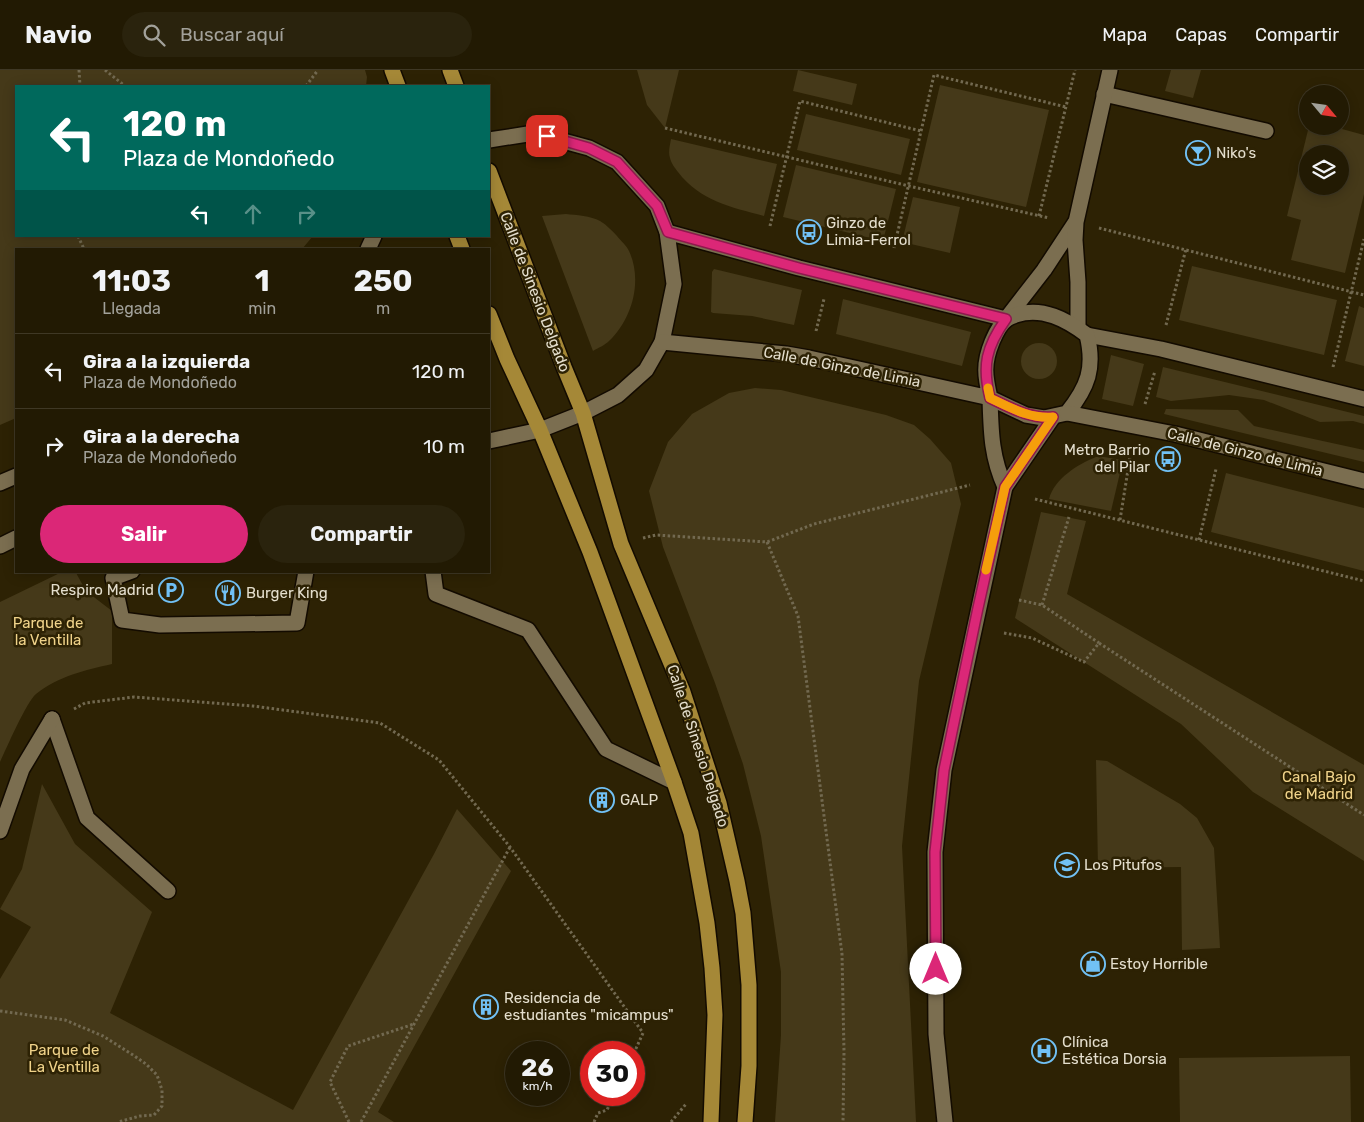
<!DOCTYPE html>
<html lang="es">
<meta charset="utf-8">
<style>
:root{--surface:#221a03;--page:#2a230d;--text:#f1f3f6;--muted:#a2a19a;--line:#3f3825;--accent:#db2777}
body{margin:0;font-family:Rubik,sans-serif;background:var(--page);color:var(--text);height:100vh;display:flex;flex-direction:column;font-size:19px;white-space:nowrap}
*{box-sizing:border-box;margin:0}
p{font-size:16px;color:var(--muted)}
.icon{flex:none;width:28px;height:28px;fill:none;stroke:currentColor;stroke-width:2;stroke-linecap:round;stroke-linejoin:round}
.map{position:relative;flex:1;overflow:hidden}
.drawer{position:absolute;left:15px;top:178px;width:475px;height:325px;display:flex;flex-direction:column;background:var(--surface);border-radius:0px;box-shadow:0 2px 12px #0003,0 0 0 1px var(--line)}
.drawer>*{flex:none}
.guide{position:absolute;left:15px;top:15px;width:475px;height:152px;border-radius:0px;box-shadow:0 2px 12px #0003,0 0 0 1px var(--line);background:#00695c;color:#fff;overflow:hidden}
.needle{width:32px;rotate:119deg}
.buttons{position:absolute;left:1299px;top:15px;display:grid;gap:10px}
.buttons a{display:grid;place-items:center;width:50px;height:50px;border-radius:50%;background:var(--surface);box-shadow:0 2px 12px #0003,0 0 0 1px var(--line);font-size:25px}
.speed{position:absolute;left:505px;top:971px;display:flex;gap:10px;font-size:25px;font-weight:700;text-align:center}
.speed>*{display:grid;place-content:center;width:65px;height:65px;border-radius:50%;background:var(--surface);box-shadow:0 2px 12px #0003,0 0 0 1px var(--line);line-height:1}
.speed small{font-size:12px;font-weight:400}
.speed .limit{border:8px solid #d22;background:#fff;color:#111}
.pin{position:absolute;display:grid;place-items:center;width:42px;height:42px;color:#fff;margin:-21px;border-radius:10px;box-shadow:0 2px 8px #0006}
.me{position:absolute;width:55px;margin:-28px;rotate:0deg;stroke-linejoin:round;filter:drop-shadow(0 0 4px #0008)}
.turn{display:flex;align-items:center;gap:18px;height:105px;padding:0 25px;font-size:22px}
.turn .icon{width:65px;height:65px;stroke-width:2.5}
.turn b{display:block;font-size:35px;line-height:42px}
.lanes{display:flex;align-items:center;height:48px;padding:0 25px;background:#0003;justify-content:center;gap:25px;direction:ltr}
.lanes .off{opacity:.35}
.eta{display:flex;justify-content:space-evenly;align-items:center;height:85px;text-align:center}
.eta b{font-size:30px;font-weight:700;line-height:35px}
.action{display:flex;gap:10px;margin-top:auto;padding:10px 25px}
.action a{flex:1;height:58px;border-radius:30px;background:var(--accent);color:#fff;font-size:20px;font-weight:700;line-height:58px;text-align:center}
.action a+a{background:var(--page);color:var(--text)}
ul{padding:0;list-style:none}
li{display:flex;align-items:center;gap:15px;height:75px;padding:0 25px;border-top:1px solid var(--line)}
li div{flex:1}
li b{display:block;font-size:19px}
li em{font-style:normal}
header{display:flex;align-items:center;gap:30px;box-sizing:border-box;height:70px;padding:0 25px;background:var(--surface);border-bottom:1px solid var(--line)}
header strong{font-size:24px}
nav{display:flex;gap:28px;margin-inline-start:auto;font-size:18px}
.search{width:350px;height:45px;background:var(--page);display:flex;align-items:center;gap:12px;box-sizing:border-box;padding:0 18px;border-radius:28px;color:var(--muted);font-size:19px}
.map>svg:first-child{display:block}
.green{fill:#453919;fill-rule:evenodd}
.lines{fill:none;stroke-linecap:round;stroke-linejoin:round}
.lane-casing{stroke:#130b00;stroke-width:18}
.street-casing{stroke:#130b00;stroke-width:18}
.secondary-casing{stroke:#130b00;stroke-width:18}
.primary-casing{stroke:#130b00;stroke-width:18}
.path{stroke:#726950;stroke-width:3;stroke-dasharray:2.5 2.5;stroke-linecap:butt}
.lane{stroke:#7b6e50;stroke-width:15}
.street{stroke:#7b6e50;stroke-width:15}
.secondary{stroke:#7b6e50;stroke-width:15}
.primary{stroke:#a58837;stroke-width:15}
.route-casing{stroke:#8e194d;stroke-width:12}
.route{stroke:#db2777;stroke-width:9}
.slow{stroke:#f59e0b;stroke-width:9}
.labels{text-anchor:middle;stroke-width:5;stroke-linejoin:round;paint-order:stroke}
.poi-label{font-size:15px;fill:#e4decd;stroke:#2d2204;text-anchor:start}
.street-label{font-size:15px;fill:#e4decd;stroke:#2d2204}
.park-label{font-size:15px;fill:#f0d38a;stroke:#2d2204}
</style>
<header>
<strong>Navio</strong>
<div class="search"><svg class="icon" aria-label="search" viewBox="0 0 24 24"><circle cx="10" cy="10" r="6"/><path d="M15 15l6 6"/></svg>Buscar aquí</div>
<nav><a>Mapa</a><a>Capas</a><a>Compartir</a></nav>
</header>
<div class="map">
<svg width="1364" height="1052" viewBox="0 0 1364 1052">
<rect width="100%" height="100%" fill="#2d2204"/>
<!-- green -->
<g class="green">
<path d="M0,0H365L367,7L366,16H16V166H313L302,179H16V348L0,355Z"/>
<path d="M637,0H679L665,58L647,35Z"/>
<path d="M798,0L857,14L852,35L793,21Z"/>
<path d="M1171,0H1201L1193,28L1165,21Z"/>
<path d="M940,15L1049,40L1026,137L917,112Z"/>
<path d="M806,44L910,69L901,105L797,80Z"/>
<path d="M1309,56H1331L1364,65V124L1345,203L1291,190L1301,150L1287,146ZM1308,84H1340V116H1308Z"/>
<path d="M671,69L777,94L764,146C731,137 700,131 678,102C675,98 671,93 670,88C668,82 670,75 671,69Z"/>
<path d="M796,95L896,119L883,171L783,147Z"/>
<path d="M913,127L960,137L950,183L902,172Z"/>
<path d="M566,144C576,145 591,146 600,151C607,155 612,161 617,166C621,171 627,176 629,181C643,211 632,249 609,271C605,275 598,278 593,281L542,146Z"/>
<path d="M1192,196L1337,230L1324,285L1179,250Z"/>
<path d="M714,199L802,220L794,255L752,246L713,243L711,242L712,202Z"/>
<path d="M843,229L971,262L962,296L836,264Z"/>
<path d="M1359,236L1364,238V296L1345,291Z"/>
<circle cx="1039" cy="291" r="18"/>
<path d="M1111,285L1144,294L1133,336L1102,329Z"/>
<path d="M1163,297L1364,346V354L1353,351L1320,352L1264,330L1229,325L1171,331L1156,327Z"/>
<path d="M755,318L781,320L806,326L886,345L914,355L930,369L951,393L961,434L919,611L902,776L916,1052H775L781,965V902L761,766L743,694L715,613L663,477L649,421L668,372L692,344L729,323Z"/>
<path d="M1166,339L1238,340L1254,356L1364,380V392L1164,344Z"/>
<path d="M1096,387H1104L1123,390L1111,441L1049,429C1054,409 1078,394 1096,387Z"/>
<path d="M1226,403L1364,438V501L1211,462Z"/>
<path d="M1041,442L1086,451L1067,524L1364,695V791L1253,722L1181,654L1015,548Z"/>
<path d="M64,501H75L86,521L112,541V594C85,600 59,606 36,624C27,631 6,679 0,692V532Z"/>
<path d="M1096,690L1107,691L1180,734L1197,748L1214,778L1220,878L1182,880L1181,797L1098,798Z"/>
<path d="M42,714L75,774L152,842L110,943L293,1040L434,784L457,739L511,801L378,1042L394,1052H0V909L31,857L0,839L22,799Z"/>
<path d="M1350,986L1351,1052H1180L1179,988Z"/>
</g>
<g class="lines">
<defs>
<g id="lane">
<path d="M1104,24L1266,61"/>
<path d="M132,501L113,508L122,550L160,555L297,553L306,501"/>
<path d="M433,501L436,524L528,560L606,679L674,712"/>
<path d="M52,649L87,748L168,821"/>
</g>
<g id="street">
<path d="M1006,249L1044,200L1075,153"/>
<path d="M1078,258V212L1075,170L1076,152L1110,0"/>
<path d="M990,328C991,361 991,386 1005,417"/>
<path d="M0,761L22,699L52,649"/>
<path d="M945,1052L936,964L935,782L944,700L1005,417L1053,347"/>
</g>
<g id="secondary">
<path d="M489,70L534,63L589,78L617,92L657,136L667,162L674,214L662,272L646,300L618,325L583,343L540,360L489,371"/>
<path d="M667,162L799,198L1006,249"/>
<path d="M368,179L374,166"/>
<path d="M1087,265L1161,279L1364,329"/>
<path d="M662,272L786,284L809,288L990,328L1026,345L1044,348L1067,343C1088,317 1095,298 1087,265C1067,250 1042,236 1016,245C1013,246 1008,248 1006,250C999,255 995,265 992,272C983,294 985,306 990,328"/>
<path d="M1067,343L1175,364L1364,411"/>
<path d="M0,413L16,406"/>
<path d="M0,476L16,468"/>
</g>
<g id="primary">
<path d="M392,0L398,16"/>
<path d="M450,0L456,16"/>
<path d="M489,101L564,297L583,343L621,474L683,622L719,733L737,811L743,843L749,915V996L745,1052"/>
<path d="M457,166L462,179"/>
<path d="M489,244L507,289L540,360L590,482L674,712L691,763L707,853L712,898L715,945L711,1052"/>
</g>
</defs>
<!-- lane casing -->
<use href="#lane" class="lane-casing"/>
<!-- street casing -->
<use href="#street" class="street-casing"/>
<!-- secondary casing -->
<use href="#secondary" class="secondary-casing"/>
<!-- primary casing -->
<use href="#primary" class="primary-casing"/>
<!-- path -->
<g class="path">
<path d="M79,0L80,16"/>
<path d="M105,0L125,16"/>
<path d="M306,16L318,0"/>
<path d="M665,58L909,116L1049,148"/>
<path d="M1039,146L1075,0"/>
<path d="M770,156L800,31L921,61"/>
<path d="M1099,158L1364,225"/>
<path d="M78,166L84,179"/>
<path d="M894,178L934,5L1066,37"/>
<path d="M1166,255L1186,179"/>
<path d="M816,261L824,229"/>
<path d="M1333,297L1364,169"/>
<path d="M1145,334L1155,301"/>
<path d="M1035,429L1364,511"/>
<path d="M1120,450L1131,381"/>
<path d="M643,468L656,465L767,472L814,454L970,415"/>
<path d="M1199,470L1216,399"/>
<path d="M767,472L798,546L842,884L844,982L843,1052"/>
<path d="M1019,530L1042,535L1099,573"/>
<path d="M1042,535L1069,447"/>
<path d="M1004,563L1032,568L1084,592L1099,573L1364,745"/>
<path d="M74,639L85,633L134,627L253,636L380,653L439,690L510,777L643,963L634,983"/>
<path d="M0,941L65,950L103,966L133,985L146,994L157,1005L162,1020V1036L154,1045L140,1046L118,1052"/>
<path d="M349,1052L330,1012L348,976L414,954"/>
<path d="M361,1052L510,777"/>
<path d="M594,1052L598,1043L607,1040L614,1025"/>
<path d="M671,1052L686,1034"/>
</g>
<!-- lane -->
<use href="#lane" class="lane"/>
<!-- street -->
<use href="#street" class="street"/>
<!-- secondary -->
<use href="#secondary" class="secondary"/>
<!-- primary -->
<use href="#primary" class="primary"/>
</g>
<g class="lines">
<defs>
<path id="route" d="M547,66L589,78L617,92L657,136L668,162L799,198L1006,249C986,277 982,296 990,328C1011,338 1030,349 1053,347L1005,417L978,538L944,700L935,782L936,899"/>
</defs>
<!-- route casing -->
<use href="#route" class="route-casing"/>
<!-- route -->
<use href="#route" class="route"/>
<!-- slow -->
<path class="slow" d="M986,500L1005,417L1053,347C1030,349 1011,338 990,328L988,318"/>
</g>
<!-- icons -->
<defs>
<symbol id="bar-ring" viewBox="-11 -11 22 22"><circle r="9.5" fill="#2d2204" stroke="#71c1f5" stroke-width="1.5"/><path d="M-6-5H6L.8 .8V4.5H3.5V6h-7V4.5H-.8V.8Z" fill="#71c1f5"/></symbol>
<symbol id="bus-ring" viewBox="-11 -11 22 22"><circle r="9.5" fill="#2d2204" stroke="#71c1f5" stroke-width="1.5"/><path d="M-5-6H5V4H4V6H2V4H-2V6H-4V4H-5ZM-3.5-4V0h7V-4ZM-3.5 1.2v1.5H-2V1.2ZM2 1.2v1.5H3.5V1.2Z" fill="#71c1f5"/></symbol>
<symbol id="parking-ring" viewBox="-11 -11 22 22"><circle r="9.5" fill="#2d2204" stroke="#71c1f5" stroke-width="1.5"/><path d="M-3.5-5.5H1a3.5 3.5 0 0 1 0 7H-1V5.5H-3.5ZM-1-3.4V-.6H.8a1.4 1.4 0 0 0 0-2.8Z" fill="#71c1f5"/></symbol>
<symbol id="restaurant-ring" viewBox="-11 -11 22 22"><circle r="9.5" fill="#2d2204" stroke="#71c1f5" stroke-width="1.5"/><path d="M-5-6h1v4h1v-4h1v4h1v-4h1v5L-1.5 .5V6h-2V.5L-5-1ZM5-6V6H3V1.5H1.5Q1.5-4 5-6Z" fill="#71c1f5"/></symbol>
<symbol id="building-ring" viewBox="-11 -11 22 22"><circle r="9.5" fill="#2d2204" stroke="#71c1f5" stroke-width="1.5"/><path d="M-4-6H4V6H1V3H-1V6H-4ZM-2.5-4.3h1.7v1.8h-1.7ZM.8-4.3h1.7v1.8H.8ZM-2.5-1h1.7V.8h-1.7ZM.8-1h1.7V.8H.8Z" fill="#71c1f5"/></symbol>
<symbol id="school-ring" viewBox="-11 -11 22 22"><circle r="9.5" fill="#2d2204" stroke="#71c1f5" stroke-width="1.5"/><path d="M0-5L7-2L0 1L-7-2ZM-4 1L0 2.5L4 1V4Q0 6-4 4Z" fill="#71c1f5"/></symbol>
<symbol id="shop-ring" viewBox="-11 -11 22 22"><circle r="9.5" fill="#2d2204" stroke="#71c1f5" stroke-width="1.5"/><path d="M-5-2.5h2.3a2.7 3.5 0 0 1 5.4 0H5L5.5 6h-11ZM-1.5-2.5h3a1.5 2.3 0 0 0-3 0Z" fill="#71c1f5"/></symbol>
<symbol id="hospital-ring" viewBox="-11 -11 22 22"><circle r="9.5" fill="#2d2204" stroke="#71c1f5" stroke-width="1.5"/><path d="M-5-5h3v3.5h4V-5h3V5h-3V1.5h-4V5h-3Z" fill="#71c1f5"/></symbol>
</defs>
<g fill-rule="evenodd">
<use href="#bar-ring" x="1184" y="69" width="28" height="28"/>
<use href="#bus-ring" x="795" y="148" width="28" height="28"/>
<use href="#bus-ring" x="1154" y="375" width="28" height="28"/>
<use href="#parking-ring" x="157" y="506" width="28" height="28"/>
<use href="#restaurant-ring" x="214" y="509" width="28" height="28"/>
<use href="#building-ring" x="588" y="716" width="28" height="28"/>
<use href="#school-ring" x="1053" y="781" width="28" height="28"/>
<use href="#shop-ring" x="1079" y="880" width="28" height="28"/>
<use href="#building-ring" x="472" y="923" width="28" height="28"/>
<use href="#hospital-ring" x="1030" y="967" width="28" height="28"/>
</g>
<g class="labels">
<!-- poi labels -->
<g class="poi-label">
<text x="1216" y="88">Niko's</text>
<text x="826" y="158">Ginzo de<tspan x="826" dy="17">Limia-Ferrol</tspan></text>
<text x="1150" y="385" text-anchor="end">Metro Barrio<tspan x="1150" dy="17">del Pilar</tspan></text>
<text x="154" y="525" text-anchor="end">Respiro Madrid</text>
<text x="246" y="528">Burger King</text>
<text x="620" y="735">GALP</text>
<text x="1084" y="800">Los Pitufos</text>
<text x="1110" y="899">Estoy Horrible</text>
<text x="504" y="933">Residencia de<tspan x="504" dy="17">estudiantes "micampus"</tspan></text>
<text x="1062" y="977">Clínica<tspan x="1062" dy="17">Estética Dorsia</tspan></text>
</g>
<!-- street labels -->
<g class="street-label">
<text transform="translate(535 222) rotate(69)" y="5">Calle de Sinesio Delgado</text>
<text transform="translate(842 297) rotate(11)" y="5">Calle de Ginzo de Limia</text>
<text transform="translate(1245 382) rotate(14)" y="5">Calle de Ginzo de Limia</text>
<text transform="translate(698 676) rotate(72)" y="5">Calle de Sinesio Delgado</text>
</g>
<!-- park labels -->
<g class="park-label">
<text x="48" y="558">Parque de<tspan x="48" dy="17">la Ventilla</tspan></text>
<text x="1319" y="712">Canal Bajo<tspan x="1319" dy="17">de Madrid</tspan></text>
<text x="64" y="985">Parque de<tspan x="64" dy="17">La Ventilla</tspan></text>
</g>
</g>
</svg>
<div class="buttons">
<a><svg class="needle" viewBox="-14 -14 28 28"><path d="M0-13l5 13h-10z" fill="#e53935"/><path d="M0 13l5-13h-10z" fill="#a2a19a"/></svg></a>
<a><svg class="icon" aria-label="layers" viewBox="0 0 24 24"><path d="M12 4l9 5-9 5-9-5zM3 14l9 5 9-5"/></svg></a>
</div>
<div class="speed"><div>26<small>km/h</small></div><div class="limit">30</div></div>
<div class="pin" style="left:547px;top:66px;background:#d93025"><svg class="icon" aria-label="arrive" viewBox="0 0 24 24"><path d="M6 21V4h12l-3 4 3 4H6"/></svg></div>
<svg class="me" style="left:936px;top:899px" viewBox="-20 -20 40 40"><circle r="19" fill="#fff"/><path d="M0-13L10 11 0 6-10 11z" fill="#db2777"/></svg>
<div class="guide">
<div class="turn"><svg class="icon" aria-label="left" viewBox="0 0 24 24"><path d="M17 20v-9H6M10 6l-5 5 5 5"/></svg><div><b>120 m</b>Plaza de Mondoñedo</div></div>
<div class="lanes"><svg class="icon" aria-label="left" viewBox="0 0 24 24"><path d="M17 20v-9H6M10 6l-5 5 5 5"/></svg><svg class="icon off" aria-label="ahead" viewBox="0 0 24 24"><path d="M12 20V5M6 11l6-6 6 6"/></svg><svg class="icon off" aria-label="right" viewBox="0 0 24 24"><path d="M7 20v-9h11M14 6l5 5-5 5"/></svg></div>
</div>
<section class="drawer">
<div class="eta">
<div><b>11:03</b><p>Llegada</p></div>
<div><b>1</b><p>min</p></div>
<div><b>250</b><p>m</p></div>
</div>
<ul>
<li><svg class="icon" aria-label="left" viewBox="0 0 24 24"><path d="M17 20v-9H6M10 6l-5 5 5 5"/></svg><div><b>Gira a la izquierda</b><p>Plaza de Mondoñedo</p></div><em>120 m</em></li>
<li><svg class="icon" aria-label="right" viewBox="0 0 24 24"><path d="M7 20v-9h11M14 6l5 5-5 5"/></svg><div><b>Gira a la derecha</b><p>Plaza de Mondoñedo</p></div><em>10 m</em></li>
</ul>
<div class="action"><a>Salir</a><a>Compartir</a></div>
</section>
</div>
